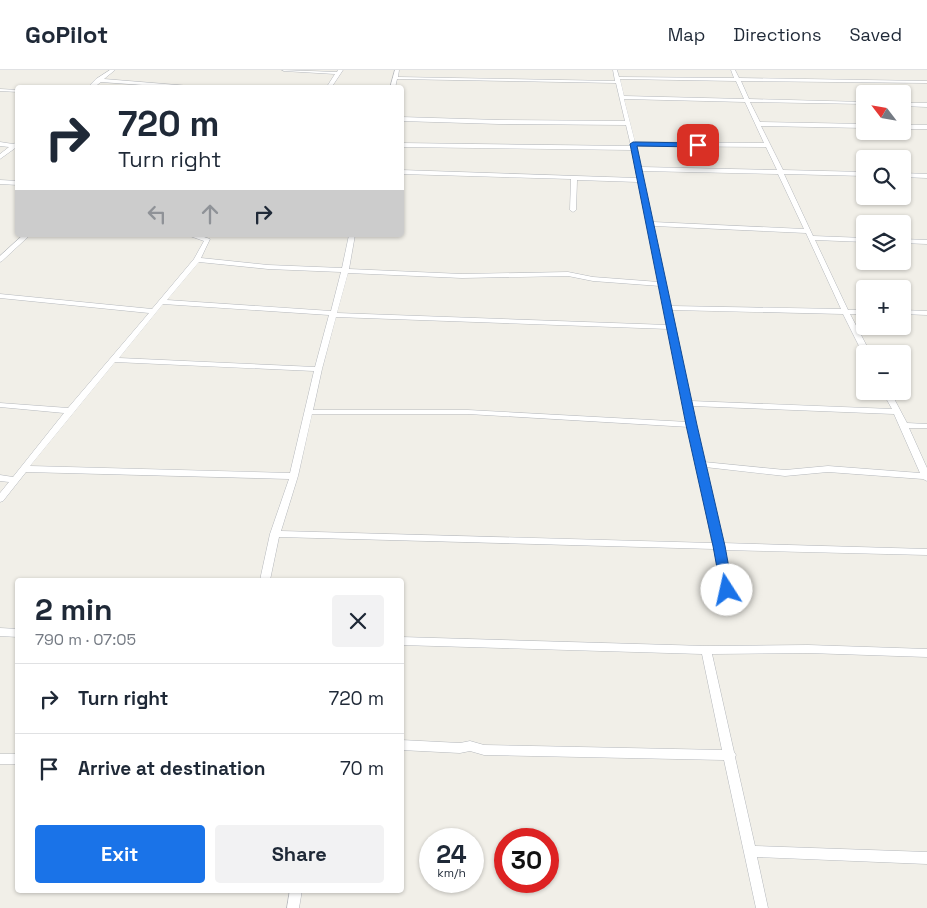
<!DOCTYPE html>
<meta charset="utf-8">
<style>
:root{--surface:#fff;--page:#f2f2f3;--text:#1f2937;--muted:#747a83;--line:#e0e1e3;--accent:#1a73e8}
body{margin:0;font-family:"Space Grotesk",sans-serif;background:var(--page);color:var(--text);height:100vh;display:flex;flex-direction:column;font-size:19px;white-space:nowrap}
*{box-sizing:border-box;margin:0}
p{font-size:16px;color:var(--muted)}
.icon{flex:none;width:28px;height:28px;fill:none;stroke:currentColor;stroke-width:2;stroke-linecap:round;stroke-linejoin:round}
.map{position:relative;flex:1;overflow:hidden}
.details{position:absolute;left:15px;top:508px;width:389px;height:315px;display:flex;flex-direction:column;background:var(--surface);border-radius:5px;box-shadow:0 1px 4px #0004}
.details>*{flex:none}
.top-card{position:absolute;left:15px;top:15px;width:389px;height:152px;border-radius:5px;box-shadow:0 1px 4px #0004;background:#fff;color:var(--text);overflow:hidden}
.needle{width:32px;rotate:301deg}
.controls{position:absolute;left:856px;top:15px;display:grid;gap:10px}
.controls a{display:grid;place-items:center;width:55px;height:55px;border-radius:5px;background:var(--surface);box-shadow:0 1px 4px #0004;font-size:25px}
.speed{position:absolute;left:419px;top:758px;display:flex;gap:10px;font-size:25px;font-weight:700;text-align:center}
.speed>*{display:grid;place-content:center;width:65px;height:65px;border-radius:50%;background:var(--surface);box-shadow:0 1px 4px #0004;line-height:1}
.speed small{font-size:12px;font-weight:400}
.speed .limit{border:8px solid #d22;background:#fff;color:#111}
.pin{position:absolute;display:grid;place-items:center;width:42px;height:42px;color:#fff;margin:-21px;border-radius:10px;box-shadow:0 2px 8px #0006}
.me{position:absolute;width:55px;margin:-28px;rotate:350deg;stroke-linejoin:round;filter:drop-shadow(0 0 4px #0008)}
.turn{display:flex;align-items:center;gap:18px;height:105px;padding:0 20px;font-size:22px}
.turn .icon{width:65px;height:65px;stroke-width:2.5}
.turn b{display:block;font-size:35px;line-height:42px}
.lanes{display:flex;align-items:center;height:48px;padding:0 20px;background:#0003;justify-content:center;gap:25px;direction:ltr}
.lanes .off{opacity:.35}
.round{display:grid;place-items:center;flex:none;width:52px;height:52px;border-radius:5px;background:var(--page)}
.summary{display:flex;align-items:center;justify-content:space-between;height:85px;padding:0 20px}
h1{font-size:30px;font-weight:700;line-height:38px}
.primary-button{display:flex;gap:10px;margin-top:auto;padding:10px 20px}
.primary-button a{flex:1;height:58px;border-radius:5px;background:var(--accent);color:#fff;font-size:20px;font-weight:700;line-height:58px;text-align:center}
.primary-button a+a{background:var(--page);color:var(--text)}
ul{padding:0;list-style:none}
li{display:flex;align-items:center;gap:15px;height:70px;padding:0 20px;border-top:1px solid var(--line)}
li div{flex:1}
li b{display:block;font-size:19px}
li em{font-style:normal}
header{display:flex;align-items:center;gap:30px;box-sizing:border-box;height:70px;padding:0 25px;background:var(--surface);border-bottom:1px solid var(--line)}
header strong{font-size:24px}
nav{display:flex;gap:28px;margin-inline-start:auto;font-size:18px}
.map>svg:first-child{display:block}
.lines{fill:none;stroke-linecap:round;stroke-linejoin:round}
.street-casing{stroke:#b5b8bc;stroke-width:1}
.street{fill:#fff;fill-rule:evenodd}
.route{fill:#1a73e8;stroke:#114b97}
</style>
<header>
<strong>GoPilot</strong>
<nav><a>Map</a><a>Directions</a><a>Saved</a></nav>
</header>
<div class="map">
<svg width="927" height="838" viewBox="0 0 927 838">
<rect width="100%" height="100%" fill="#f1efe8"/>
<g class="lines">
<defs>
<g id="street">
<path d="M110,0H115L104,9L214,18H184L101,12L93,18H87L96,9Z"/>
<path d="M282,0L337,2L338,0H343L331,18H326L335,4L284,1Z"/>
<path d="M395,0H399L398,7L615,11L613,0H617L619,7L734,8L731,0H735L739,8L927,11V13L741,11L749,29L865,32V34L750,32L760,52L865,54V58L761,56L783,100L865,102V106L784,104L813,166L865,168V172L815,170L848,240H865V244H850L871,284H865L864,286L843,244L672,240L691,331L892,339L882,321H890L907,353L927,354V358H909L927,398V411L923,409L828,402L785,406L705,397L722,473L927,479V485L723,480L732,520L730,522H724L722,520L714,479L279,467L270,510H260L270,464L289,409L26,402L3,431L0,432V423L9,412L0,411V405L13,407L64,343L0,337V333L68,338L149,243L0,228V224L152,239L194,189L204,171L187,165H198L210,169L201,188L268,195L342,198L349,165H355L349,199L462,204L568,202L593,207L659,212L638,112L577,110L576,140L573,142L570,140L571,109L401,104V100L637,108L632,80L401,77V73L631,76L626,55L499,54L401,51V47L499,50L625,51L616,13L397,9L395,18H390ZM620,9L736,11L744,29L624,26ZM624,29L745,32L764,73L635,72ZM636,76L766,77L777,100L641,97ZM642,101L778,104L804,159L653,152ZM654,156L806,163L841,239L671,236ZM199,192L268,199L341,202L331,241L167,230ZM348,203L462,208L568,206L593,211L660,216L668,255L337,243ZM163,234L329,245L315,297L119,288ZM336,247L669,259L688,352L468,340H313L322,299ZM115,292L314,301L290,403L30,396ZM692,336L894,344L920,403L828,396L785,400L704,392ZM312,344H468L689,357L712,473L281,461L298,406Z"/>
<path d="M0,19L18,20V22L0,21Z"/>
<path d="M902,33H927V37L902,36Z"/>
<rect x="902" y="55" width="25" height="4"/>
<path d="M0,72L13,74L18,72V76L0,89V84L9,77L0,76Z"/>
<path d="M902,103L927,104V108L902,107Z"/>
<path d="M0,110L18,111V115L0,114Z"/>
<path d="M23,165H30L2,191L0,192V186Z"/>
<path d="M902,169L927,170V174L902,173Z"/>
<path d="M902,240L927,241V245L902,244Z"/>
<path d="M0,558L18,559V567L0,566Z"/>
<path d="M401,567L706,576L808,575L927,579V587L808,583L712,584L734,682L736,685L735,687L755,776L927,782V794L757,787L768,838H756L724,690L484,685L470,681L460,683L401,680V670L460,673L470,671L484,675L722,680L702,584L401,575Z"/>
<rect x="0" y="684" width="18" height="10"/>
<path d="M290,820H302L299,838H287Z"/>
</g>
</defs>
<!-- street casing -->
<use href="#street" class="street-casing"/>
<!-- street -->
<use href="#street" class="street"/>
</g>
<!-- route -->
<path class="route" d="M633,72L698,73L701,75L698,77L637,76L697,355L725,476L733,520L731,523H723L721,520L713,476L686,355L630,74Z"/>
</svg>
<div class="controls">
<a><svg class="needle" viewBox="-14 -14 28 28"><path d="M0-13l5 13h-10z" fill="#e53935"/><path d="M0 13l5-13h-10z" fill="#747a83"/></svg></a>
<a><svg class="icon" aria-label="search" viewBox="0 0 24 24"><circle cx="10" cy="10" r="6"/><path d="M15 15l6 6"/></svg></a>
<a><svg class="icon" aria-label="layers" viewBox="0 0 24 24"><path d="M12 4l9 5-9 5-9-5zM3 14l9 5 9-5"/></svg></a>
<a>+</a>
<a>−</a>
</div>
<div class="speed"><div>24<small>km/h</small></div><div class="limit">30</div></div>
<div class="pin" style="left:698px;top:75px;background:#d93025"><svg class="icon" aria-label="arrive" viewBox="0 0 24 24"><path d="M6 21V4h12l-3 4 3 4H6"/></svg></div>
<svg class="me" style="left:727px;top:520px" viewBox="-20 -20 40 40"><circle r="19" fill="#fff"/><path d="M0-13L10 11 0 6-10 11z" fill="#1a73e8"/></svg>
<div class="top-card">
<div class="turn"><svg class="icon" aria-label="right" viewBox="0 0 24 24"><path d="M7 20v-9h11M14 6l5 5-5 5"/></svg><div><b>720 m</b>Turn right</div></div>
<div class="lanes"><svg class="icon off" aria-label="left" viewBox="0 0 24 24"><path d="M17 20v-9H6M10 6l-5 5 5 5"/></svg><svg class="icon off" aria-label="ahead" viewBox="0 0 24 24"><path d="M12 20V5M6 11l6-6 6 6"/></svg><svg class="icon" aria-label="right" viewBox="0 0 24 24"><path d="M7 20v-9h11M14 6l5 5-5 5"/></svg></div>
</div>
<section class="details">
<div class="summary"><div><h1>2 min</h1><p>790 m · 07:05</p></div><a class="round"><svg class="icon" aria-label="close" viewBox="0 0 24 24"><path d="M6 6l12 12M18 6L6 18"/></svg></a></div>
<ul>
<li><svg class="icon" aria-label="right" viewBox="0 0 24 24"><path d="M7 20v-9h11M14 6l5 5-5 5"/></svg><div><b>Turn right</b></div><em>720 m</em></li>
<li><svg class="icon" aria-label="arrive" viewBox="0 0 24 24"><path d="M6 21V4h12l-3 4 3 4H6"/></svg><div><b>Arrive at destination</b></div><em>70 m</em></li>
</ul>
<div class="primary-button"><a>Exit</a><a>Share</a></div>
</section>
</div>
